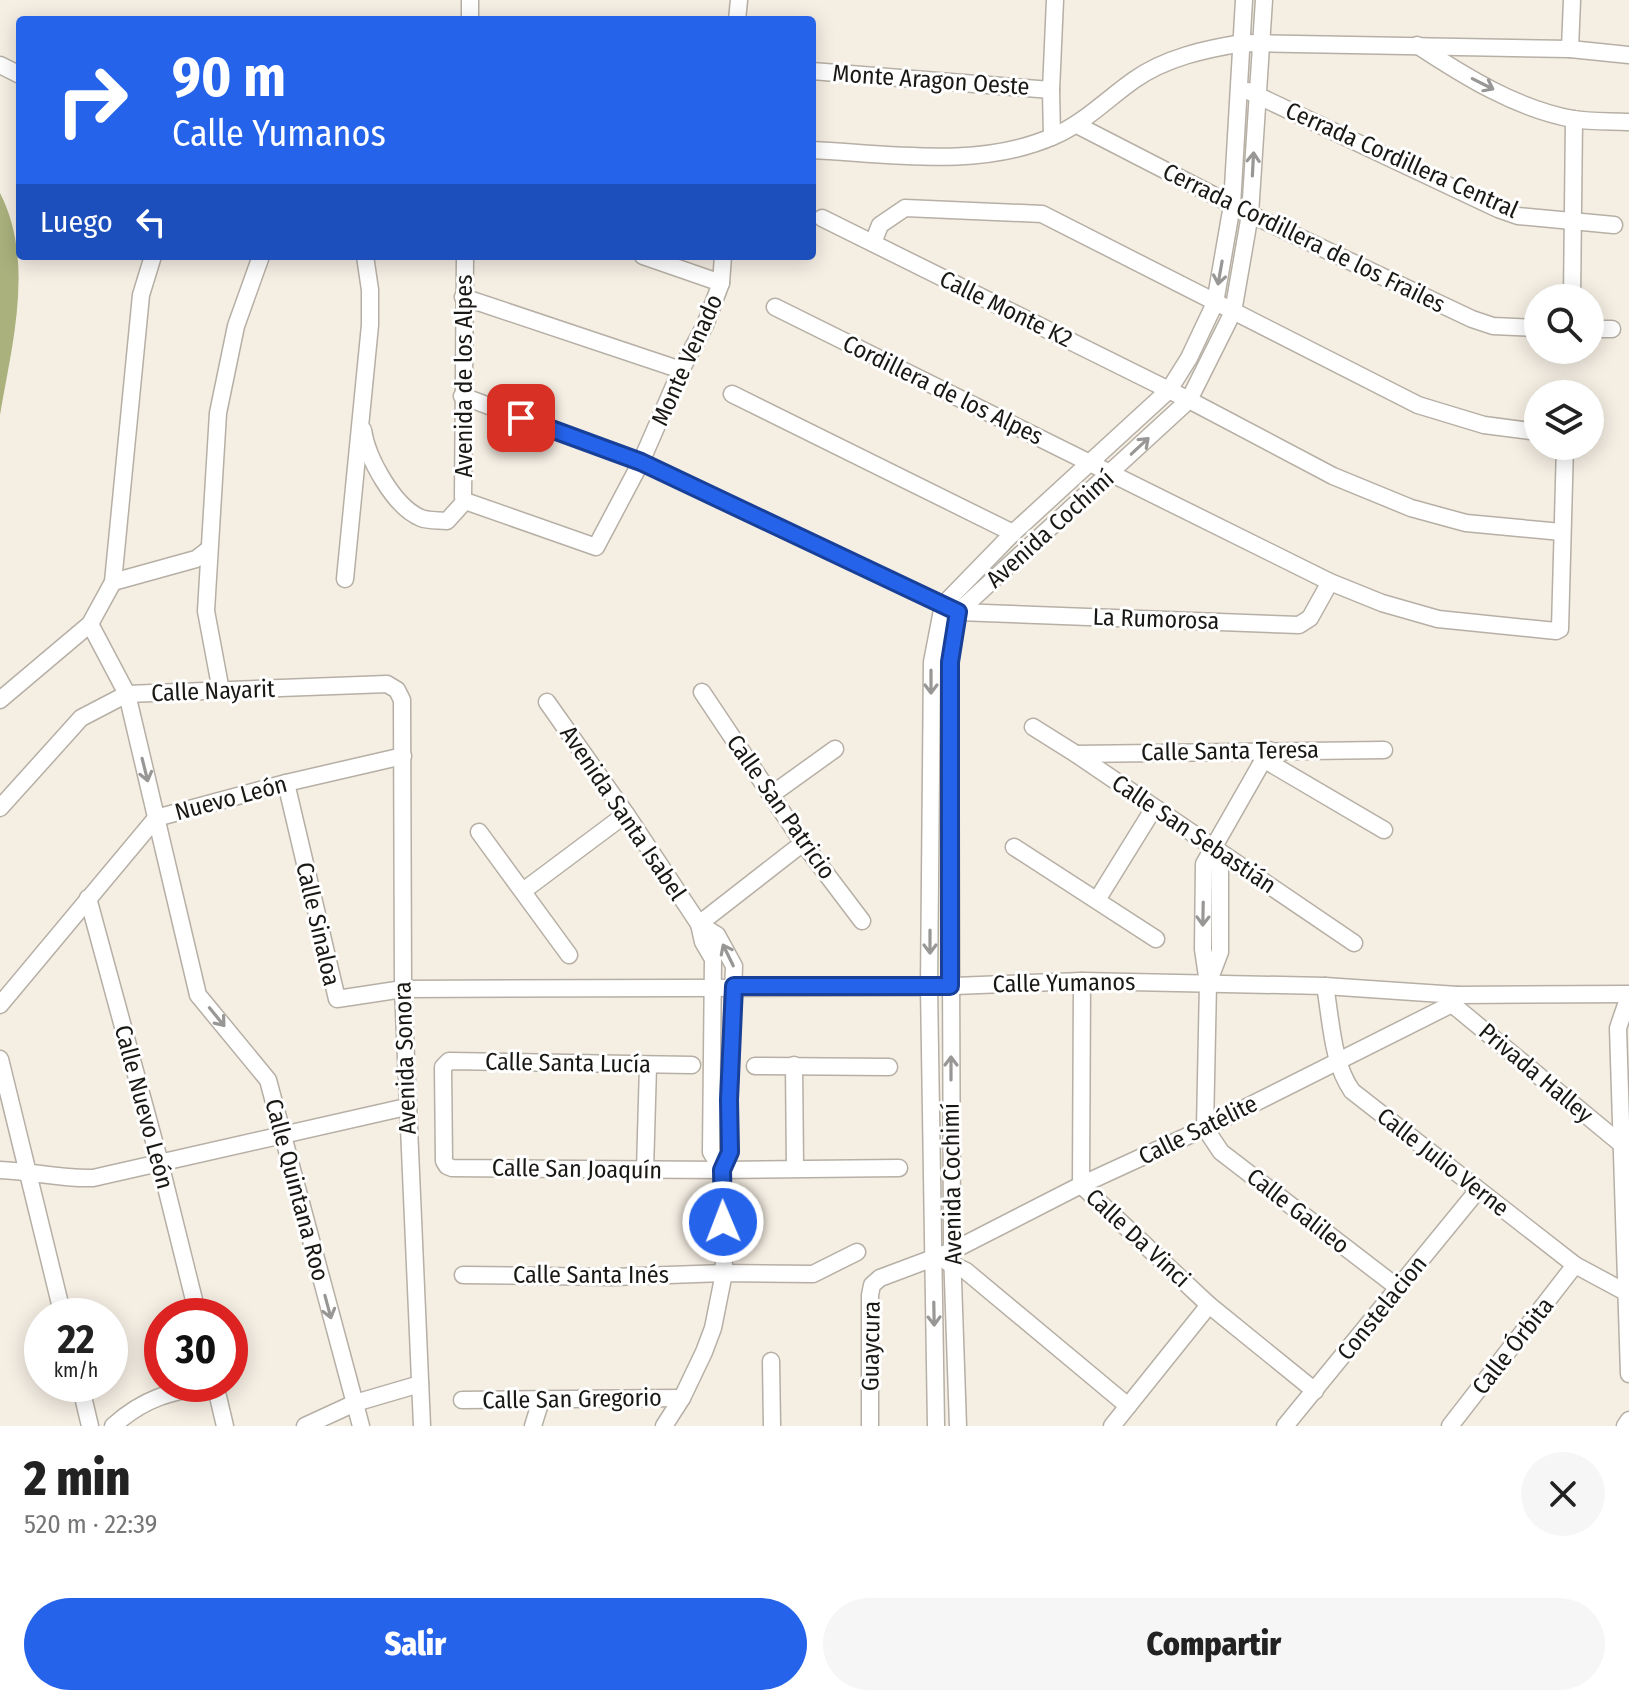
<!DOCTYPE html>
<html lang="es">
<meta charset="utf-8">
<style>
:root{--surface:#fff;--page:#f6f6f6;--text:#222;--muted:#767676;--accent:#2563eb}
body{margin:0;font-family:"Fira Sans Condensed",sans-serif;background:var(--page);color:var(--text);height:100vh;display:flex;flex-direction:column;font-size:30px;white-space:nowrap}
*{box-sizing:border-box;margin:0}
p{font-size:26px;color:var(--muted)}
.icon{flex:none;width:44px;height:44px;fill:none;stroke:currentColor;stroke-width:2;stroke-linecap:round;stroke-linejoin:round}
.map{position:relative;height:1426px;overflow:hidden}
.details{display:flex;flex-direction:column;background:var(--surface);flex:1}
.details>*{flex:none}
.guide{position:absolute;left:16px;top:16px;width:800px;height:244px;border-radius:8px;box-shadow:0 4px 20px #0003;background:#2563eb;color:#fff;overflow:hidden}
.fabs{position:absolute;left:1524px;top:284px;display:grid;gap:16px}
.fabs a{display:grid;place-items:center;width:80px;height:80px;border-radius:50%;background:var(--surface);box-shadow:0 4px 20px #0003;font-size:40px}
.speed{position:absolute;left:24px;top:1298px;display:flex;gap:16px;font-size:40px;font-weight:700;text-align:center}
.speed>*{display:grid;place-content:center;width:104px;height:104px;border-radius:50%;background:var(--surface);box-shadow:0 4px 20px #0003;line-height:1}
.speed small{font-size:20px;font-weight:400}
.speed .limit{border:12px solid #d22;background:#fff;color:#111}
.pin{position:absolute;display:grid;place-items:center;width:68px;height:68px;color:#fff;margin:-34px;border-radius:16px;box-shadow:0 4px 12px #0006}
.me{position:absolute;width:88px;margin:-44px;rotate:359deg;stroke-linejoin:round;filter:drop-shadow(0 0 6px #0008)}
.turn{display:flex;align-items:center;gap:28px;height:168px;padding:0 24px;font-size:36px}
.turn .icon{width:104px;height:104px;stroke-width:2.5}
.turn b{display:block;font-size:56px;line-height:68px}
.then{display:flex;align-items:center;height:76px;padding:0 24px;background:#0003;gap:16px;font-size:30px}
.round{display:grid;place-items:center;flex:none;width:84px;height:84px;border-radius:42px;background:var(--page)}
.head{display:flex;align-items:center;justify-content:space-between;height:136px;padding:0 24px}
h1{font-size:48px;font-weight:800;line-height:60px}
.primary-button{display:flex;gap:16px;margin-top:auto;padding:16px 24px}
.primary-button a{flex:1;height:92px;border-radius:48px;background:var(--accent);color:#fff;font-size:32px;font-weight:800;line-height:92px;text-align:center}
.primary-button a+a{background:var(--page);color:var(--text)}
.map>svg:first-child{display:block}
.forest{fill:#aab17d}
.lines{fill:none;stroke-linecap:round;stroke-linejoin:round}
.minor-casing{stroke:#b6afa5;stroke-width:19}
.minor{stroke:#fff;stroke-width:16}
.oneway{stroke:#989795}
.route-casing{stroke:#184099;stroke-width:20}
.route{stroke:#2563eb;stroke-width:14}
.labels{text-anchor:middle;stroke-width:6;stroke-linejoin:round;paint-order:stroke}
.street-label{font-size:24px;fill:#1a1814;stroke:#fff}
</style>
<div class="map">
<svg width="1629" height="1426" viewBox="0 0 1629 1426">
<rect width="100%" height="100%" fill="#f5eee3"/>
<!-- forest -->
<path class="forest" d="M0,193C35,261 12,344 0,415Z"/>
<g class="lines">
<defs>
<g id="minor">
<path d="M470,20V0"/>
<path d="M737,20L739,0"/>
<path d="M1417,45C1464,76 1517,109 1573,119C1591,122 1611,121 1629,122"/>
<path d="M1570,49L1572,0"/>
<path d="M0,65L20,75"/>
<path d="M812,71L1051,90"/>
<path d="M1248,91L1498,209L1518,216L1614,225"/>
<path d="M1077,125L1250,214L1472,319L1493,326L1538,328"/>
<path d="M1052,137L1051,90L1055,0"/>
<path d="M812,150C890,154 980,169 1054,136C1084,123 1107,99 1134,80C1165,58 1205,49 1243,43L1570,49L1629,55"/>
<path d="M822,218L1189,400L1333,476L1411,508L1466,523L1562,532"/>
<path d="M873,243L880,225L905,208L1042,214L1418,405L1484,425L1538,432"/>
<path d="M465,256L463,497L465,501"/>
<path d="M643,256L721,283"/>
<path d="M463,297L681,370"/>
<path d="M1572,298L1574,119"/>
<path d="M775,307L1330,582L1382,603L1438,619L1556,631L1560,629L1565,446"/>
<path d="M1590,329H1612"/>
<path d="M732,394L1013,533"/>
<path d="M462,396L641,462L958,612L1299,625L1310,618L1330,582"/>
<path d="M363,430C367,458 394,507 421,518C428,521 439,520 447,521L465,501"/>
<path d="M465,501L596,547L641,462L681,370L705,325L721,283L723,256"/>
<path d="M345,579L370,325V290L365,256"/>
<path d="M113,582L141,295L153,256"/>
<path d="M90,624L127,694L198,995L268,1080L361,1426"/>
<path d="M221,691L206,611L218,413L236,326L261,256"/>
<path d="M702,692L803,843L862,921"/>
<path d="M0,700L90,624L113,582L196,559L209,549"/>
<path d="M547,702L626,814L699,924L703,942L713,959L711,1152L722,1170"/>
<path d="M1033,727L1076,754L1354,943"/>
<path d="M1269,750L1204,864L1203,949L1208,983L1205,1128L1221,1152L1397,1287"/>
<path d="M1076,754L1384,750"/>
<path d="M1263,759L1384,830"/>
<path d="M286,783L337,999L403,989L929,987L1082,981L1325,986L1457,995L1629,994"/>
<path d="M771,795L835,749"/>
<path d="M0,808L81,718L127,694L387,684L397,690L402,700L403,989L422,1426"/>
<path d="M479,832L569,955"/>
<path d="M1014,847L1156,939"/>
<path d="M523,891L626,814"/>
<path d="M88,898L160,1163L198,1316"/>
<path d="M1097,900L1154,808"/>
<path d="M699,924L803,843"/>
<path d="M1082,981L1081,1185L1209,1305L1315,1391"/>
<path d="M1209,981L1220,952V867L1214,847"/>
<path d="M1325,986C1331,1019 1332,1063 1352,1091L1575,1265L1627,1293"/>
<path d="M1629,996L1618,1028L1629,1374"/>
<path d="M1452,1004L1620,1143"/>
<path d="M0,1005L156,818L286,783L403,756"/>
<path d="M0,1059L63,1316"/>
<path d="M692,1065L449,1061L443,1067L444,1161L447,1166L452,1168L722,1170L899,1168"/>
<path d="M794,1065L795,1168"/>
<path d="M755,1066L889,1067"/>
<path d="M0,1170C31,1171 61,1179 93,1178L406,1107"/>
<path d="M645,1170L648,1066"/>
<path d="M947,1262L966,1271L1128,1406"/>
<path d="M463,1275L614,1277L724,1273L813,1274L857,1252"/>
<path d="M771,1361L772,1426"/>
<path d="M80,1384L90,1426"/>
<path d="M215,1384L225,1426"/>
<path d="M462,1400L682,1398"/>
<path d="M113,1426C145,1397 171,1392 212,1384"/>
<path d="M305,1426L355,1403L420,1384"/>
<path d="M533,1426L541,1400"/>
<path d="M664,1426L682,1398L704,1352L713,1328L724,1273L722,1170L730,1152L729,1100L734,966L717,935L699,924"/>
<path d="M870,1426V1295L872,1285L880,1278L952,1251L1081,1185L1205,1128L1452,1004L1457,995"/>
<path d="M936,1426L929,987L932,662L943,605L1013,533L1169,390L1189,358L1215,303L1232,205L1244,0"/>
<path d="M958,1426L952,1251L950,662L958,612L1189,400L1233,312L1250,214L1264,0"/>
<path d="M1112,1426L1209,1305"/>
<path d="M1285,1426L1478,1190"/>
<path d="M1450,1426L1575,1265"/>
<path d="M1625,1426L1629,1420"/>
</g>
</defs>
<!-- minor casing -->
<use href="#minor" class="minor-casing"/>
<!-- minor -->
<use href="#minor" class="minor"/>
</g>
<!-- one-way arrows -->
<defs><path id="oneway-shaft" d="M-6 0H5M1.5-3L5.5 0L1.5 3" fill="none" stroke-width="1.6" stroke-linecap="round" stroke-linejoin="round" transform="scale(2)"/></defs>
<g class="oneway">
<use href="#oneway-shaft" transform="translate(1483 84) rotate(27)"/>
<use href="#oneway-shaft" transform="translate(1253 164) rotate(-87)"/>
<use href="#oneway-shaft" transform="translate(1220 273) rotate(100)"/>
<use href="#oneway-shaft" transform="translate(1140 446) rotate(-43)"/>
<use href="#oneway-shaft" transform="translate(931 682) rotate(90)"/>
<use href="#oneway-shaft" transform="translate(145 770) rotate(76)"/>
<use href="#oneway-shaft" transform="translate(1203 914) rotate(91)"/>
<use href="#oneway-shaft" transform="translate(930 942) rotate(90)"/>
<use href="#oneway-shaft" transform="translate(728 955) rotate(-116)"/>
<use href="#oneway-shaft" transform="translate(217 1017) rotate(51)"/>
<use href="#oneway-shaft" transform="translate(951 1068) rotate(-90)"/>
<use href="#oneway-shaft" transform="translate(328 1307) rotate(75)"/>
<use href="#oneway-shaft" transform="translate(934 1314) rotate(89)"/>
</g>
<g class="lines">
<defs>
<path id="route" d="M521,418L641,462L958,612L950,662V986H734L729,1100L730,1152L722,1170L723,1222"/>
</defs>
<!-- route casing -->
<use href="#route" class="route-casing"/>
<!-- route -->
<use href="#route" class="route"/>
</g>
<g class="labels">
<!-- street labels -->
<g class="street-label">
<text transform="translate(931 80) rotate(4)" y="8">Monte Aragon Oeste</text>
<text transform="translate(1402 160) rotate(24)" y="8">Cerrada Cordillera Central</text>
<text transform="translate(1304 238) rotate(26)" y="8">Cerrada Cordillera de los Frailes</text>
<text transform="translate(1006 309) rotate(26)" y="8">Calle Monte K2</text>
<text transform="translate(687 360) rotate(-66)" y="8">Monte Venado</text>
<text transform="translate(464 376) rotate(-90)" y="8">Avenida de los Alpes</text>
<text transform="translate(943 390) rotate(26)" y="8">Cordillera de los Alpes</text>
<text transform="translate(1050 529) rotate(-42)" y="8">Avenida Cochimí</text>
<text transform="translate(1156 619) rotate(2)" y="8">La Rumorosa</text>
<text transform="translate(213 691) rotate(-2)" y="8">Calle Nayarit</text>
<text transform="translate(1230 751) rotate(-1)" y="8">Calle Santa Teresa</text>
<text transform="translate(231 798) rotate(-15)" y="8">Nuevo León</text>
<text transform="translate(781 807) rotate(55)" y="8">Calle San Patricio</text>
<text transform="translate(623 813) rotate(56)" y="8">Avenida Santa Isabel</text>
<text transform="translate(1194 834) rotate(34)" y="8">Calle San Sebastián</text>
<text transform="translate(318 924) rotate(77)" y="8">Calle Sinaloa</text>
<text transform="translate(1064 983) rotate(-1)" y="8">Calle Yumanos</text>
<text transform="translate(405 1058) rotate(-92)" y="8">Avenida Sonora</text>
<text transform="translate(568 1063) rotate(1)" y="8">Calle Santa Lucía</text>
<text transform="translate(1536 1073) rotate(40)" y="8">Privada Halley</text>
<text transform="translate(144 1107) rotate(75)" y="8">Calle Nuevo León</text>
<text transform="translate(1198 1130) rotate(-26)" y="8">Calle Satélite</text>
<text transform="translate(1443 1162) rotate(38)" y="8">Calle Julio Verne</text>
<text transform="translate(577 1169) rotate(1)" y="8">Calle San Joaquín</text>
<text transform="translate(952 1184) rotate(-91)" y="8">Avenida Cochimí</text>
<text transform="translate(297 1190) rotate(75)" y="8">Calle Quintana Roo</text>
<text transform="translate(1298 1211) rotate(38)" y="8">Calle Galileo</text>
<text transform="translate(1138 1238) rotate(43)" y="8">Calle Da Vinci</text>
<text x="591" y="1283">Calle Santa Inés</text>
<text transform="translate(1382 1308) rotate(-51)" y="8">Constelacion</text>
<text transform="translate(871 1346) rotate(-89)" y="8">Guaycura</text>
<text transform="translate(1513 1346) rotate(-52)" y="8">Calle Órbita</text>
<text transform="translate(572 1399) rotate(-1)" y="8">Calle San Gregorio</text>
</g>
</g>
</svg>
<div class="fabs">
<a><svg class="icon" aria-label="search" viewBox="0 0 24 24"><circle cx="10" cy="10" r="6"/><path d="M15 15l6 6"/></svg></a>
<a><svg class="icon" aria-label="layers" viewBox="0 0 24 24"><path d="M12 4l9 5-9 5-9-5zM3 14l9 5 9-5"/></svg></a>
</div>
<div class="speed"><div>22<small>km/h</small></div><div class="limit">30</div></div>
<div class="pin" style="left:521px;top:418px;background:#d93025"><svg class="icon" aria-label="arrive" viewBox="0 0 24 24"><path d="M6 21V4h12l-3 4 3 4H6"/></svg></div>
<svg class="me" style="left:723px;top:1222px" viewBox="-20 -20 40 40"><circle r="17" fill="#2563eb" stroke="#fff" stroke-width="3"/><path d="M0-11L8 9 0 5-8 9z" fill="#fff"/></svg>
<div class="guide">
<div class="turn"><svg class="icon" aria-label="right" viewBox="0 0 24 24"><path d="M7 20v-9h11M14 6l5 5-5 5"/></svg><div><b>90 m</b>Calle Yumanos</div></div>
<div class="then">Luego<svg class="icon" aria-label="left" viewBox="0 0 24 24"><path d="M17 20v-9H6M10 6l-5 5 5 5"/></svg></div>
</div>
</div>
<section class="details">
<div class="head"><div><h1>2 min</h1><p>520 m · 22:39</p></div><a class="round"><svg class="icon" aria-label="close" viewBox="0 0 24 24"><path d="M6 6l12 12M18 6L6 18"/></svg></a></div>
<div class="primary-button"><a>Salir</a><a>Compartir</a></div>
</section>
